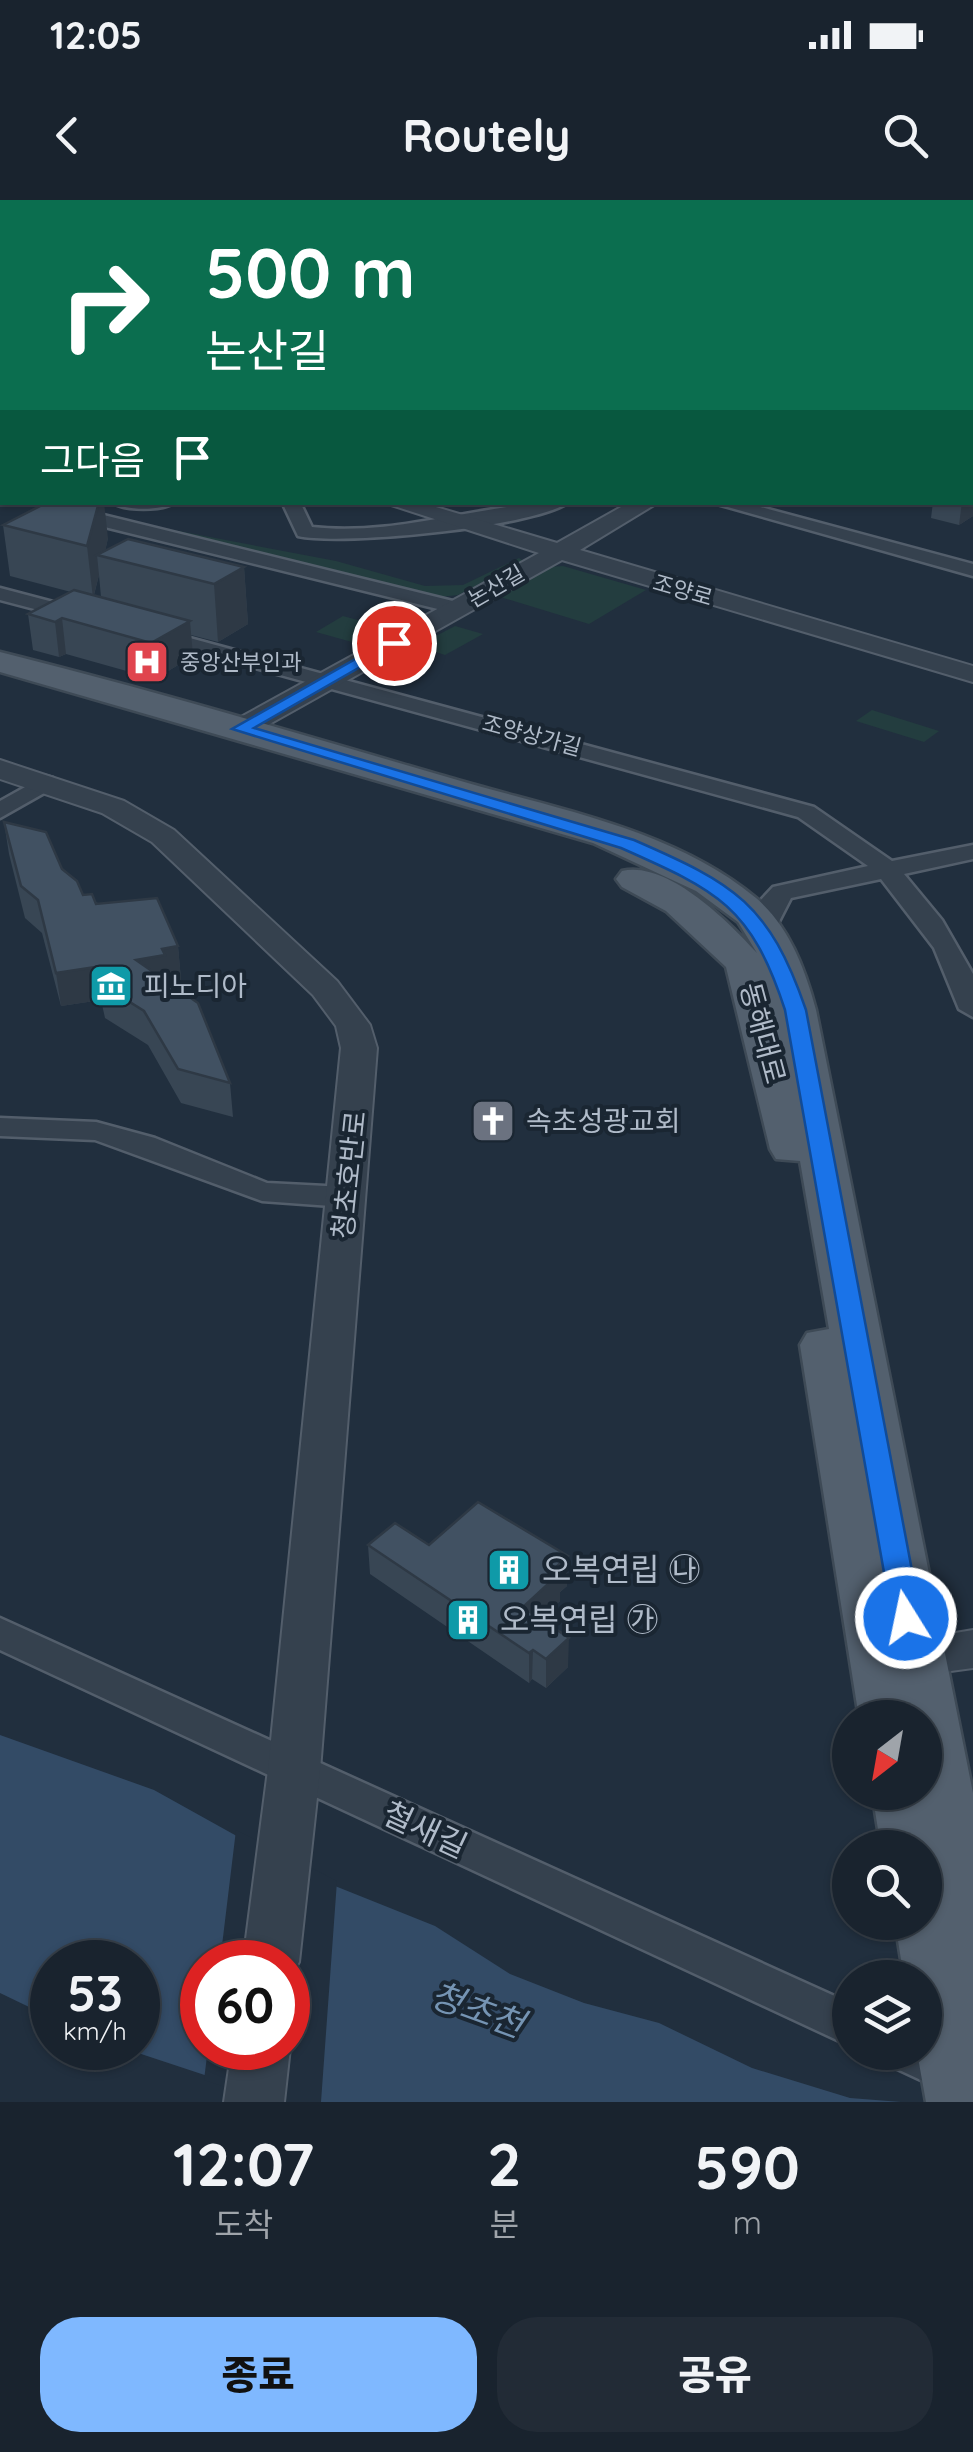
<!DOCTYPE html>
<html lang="ko">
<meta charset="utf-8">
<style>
:root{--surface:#19232e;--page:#222b36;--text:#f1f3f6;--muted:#9fa4aa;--line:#37404a;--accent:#7fb8ff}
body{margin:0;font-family:Quicksand,"Noto Sans KR",sans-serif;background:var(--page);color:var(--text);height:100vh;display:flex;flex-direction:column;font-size:38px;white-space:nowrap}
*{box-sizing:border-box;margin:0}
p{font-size:32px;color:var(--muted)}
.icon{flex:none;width:55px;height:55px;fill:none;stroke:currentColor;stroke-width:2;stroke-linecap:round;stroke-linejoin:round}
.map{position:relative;height:1902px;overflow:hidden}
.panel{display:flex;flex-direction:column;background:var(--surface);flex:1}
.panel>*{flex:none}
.hud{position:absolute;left:0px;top:0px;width:975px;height:305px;box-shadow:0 2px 8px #0004,0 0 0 2px var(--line);background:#0b6e4f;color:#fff;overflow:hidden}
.needle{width:65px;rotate:211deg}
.tools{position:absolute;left:832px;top:1500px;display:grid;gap:20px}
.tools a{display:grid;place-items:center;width:110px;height:110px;border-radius:50%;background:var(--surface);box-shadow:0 2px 8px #0004,0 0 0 2px var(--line);font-size:50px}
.speed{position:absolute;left:30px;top:1740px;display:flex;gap:20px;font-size:50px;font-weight:700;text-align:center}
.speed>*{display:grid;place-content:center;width:130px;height:130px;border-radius:50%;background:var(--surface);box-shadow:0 2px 8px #0004,0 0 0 2px var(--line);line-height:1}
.speed small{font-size:25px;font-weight:400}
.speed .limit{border:15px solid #d22;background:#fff;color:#111}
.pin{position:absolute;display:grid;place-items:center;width:85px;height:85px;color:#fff;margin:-42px;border:5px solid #fff;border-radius:50%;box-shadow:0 2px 10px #0007}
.me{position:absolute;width:110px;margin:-55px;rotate:350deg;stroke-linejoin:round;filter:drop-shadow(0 0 8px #0008)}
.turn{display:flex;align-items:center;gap:35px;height:210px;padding:0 40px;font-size:45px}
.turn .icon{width:130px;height:130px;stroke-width:2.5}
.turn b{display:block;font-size:70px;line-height:85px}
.then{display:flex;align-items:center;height:95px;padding:0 40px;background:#0003;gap:20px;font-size:38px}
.eta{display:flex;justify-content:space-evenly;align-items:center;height:170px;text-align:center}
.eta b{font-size:60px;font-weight:800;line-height:70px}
.cta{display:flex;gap:20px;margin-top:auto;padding:20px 40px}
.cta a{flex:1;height:115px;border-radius:40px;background:var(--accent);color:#111;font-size:40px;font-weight:800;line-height:115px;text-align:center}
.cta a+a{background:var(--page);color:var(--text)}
.status{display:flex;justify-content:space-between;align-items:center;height:70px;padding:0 50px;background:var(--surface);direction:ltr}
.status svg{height:28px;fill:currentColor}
header{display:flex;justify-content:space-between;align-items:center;height:130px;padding:0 40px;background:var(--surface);font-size:45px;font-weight:800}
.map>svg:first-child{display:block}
.green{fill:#233d3f}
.water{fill:#334b66;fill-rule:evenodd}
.pier{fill:#212f3e}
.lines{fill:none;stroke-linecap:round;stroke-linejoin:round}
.minor-casing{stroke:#535e6b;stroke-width:5}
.tertiary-casing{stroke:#535e6b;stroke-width:4}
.primary-casing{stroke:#3e4a56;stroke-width:5}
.minor{fill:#35414e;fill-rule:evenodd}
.tertiary{fill:#35414e;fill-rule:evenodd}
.primary{fill:#53606e;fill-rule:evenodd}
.wall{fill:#384654;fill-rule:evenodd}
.shaded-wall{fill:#2e3945}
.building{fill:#415162;stroke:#2e3945;stroke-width:2.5}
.route{fill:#1a73e8;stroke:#114b97;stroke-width:2.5}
.labels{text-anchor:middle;stroke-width:8;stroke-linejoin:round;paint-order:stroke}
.far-street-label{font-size:22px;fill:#b0bbc9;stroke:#1a2632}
.far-poi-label{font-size:22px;fill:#b0bbc9;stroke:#1a2632;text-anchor:start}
.poi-label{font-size:28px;fill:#b0bbc9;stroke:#1a2632;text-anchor:start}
.street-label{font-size:28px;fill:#b0bbc9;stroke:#1a2632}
.near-poi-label{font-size:32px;fill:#b0bbc9;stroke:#1a2632;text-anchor:start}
.near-street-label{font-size:32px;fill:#b0bbc9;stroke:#1a2632}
.near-water-label{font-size:35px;font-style:italic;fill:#7594b3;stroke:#1a2632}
</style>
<div class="status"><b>12:05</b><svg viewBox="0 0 49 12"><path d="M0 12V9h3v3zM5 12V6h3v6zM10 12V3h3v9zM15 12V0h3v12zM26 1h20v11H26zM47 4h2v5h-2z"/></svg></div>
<header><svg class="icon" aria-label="back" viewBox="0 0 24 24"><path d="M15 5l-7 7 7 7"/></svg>Routely<svg class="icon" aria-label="search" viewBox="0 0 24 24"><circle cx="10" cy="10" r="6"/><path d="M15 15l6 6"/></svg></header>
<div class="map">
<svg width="973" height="1902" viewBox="0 0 973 1902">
<rect width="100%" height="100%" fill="#212f3e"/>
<!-- green -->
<g class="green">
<path d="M682,0L696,2L222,1L225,0Z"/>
<path d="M152,326L336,361L425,386L463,385L519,358L523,361L458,395L440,397L148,327Z"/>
<path d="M563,366L646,390L589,424L497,396L550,367Z"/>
<path d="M343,416L386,428L359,444L316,432Z"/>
<path d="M455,426L483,434L445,455L417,446Z"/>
<path d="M872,510L939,531L924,542L856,521Z"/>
</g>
<!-- water -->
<path class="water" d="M0,1535L154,1590L305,1674L435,1726L510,1774L584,1803L659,1823L752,1868L850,1898L901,1902H286L123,1848H138V1762H52V1818L0,1793ZM202,1762H288V1848H202Z"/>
<!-- pier -->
<path class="pier" d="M236,1630L337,1681L321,1902H270L204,1880L208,1848H288V1762H220Z"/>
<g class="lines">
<defs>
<g id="minor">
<path d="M2,119V129L0,130V120Z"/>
<path d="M111,302H176C162,311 125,311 111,302Z"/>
<path d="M282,302H300L312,327C399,337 483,302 569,302C535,327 343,346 298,336Z"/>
<path d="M710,302H742L973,364V376Z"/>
<path d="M67,306L465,404L468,408L458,414L60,316V308Z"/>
<path d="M0,388L91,412L94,416L84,422L0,400Z"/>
<path d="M153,428L814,607L892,661L973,645V659L904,674L942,720L973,774V817L959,809L934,748L881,679L791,698L772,735H754L750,729L759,702L773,687L868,666L798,617L146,438V430Z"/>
<path d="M45,576L53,578V588L0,618V601Z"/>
<path d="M0,918L96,922L155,938L267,983L345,987L360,997L345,1007L262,1001L95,940L0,936Z"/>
<path d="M0,1418L850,1803V1846L0,1450Z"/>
<path d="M925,1837L970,1858V1888L953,1895L893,1867L886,1852H925Z"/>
</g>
<g id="tertiary">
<path d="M117,0H144L145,2H119Z"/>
<path d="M153,0H180L181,2H155Z"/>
<rect x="972" y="142" width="1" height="12"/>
<path d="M0,175L2,176V188H0Z"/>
<rect x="972" y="177" width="1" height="12"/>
<rect x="972" y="210" width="1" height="12"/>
<path d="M382,302H419L557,343L630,302H659L580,350L973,466V482L562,360L250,535H230L226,529L230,523L539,353Z"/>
<path d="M0,560L124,601L174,630L337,781L370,825L377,848L320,1570L299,1762L288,1781V1762H243L268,1570L341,848L336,826L313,795L152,642L102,613L0,579Z"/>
<path d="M973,1430V1468L914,1476L897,1471L890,1457L897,1443Z"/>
<path d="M288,1843L290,1848L284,1902H224L232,1848H288Z"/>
</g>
<path id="primary" d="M0,452C152,490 303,535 454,579C555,609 673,629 756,698C789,726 805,769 816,810L973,1593V1902H926L917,1852H925V1778H904L895,1722H925V1648H881L872,1592H925V1518H859L800,1145L807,1133L829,1129L800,961L776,959L770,949L726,767L666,711L622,687L616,679L622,671C667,660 729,722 757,753L738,722L696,691L593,643L0,472Z"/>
</defs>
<!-- minor casing -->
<use href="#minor" class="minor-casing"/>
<!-- tertiary casing -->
<use href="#tertiary" class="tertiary-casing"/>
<!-- primary casing -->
<use href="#primary" class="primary-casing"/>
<!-- minor -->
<use href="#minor" class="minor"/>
<!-- tertiary -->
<use href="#tertiary" class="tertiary"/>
<!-- primary -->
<use href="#primary" class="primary"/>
</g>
<!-- wall -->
<g class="wall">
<path d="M973,239V316L959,325L931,318L933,302H972Z"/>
<path d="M3,325L108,338L105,351L244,367L248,424L218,442L191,435L193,456L155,479L66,454L59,457L33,450L28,414L71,392L10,376ZM99,375L101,397L94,395Z"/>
<path d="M4,622L62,669L83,695L178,746L181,780L168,782L230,883L233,917L181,903L148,845L105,818L101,800L61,806L42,733L25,718L9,654Z"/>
<path d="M368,1345L567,1386L560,1392V1401L541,1419L568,1467L546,1488L532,1479L529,1483L370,1374Z"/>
</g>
<!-- shaded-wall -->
<g class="shaded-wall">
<path d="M2,260V302H9L0,307V261Z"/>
<path d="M973,263V316L959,325L962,302H972Z"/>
<path d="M99,302H104L108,338L104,357L97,355L99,375L93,398L87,346Z"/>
<path d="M244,367L248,424L218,442L214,384Z"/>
<path d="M62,418L66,454L59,457L55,422Z"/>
<path d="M190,421L193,456L155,479L151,443Z"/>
<path d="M178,746L181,780L167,782L136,760L162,749Z"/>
<path d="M96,767L101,800L61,806L56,773Z"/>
<path d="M568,1356L567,1386L560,1392V1401L523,1437V1407L555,1368Z"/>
<path d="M569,1438L568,1467L546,1488V1459Z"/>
<path d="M533,1450L532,1479L529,1483V1453Z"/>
</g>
<!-- building -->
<g class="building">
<path d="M0,238L2,239V260L0,261Z"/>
<path d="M48,302H99L87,346L3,325Z"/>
<path d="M128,339L244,367L214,384L97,355Z"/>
<path d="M74,390L190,421L151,443L62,418L55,422L28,414Z"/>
<path d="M4,622L46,632L62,669L77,681L83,695L92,694L96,704L157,698L178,746L162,749L165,755L136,760L198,803L230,883L178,869L144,811L101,784L96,767L56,773L38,700L21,686Z"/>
<path d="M478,1302L568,1356L555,1368L561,1372L523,1407L569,1438L546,1459L533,1450L529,1453L368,1345L395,1323L429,1345Z"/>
</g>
<!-- route -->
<path class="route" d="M389,440L402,443L254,528L634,640C735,684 769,703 806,810L921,1418L917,1426H896L892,1418L785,810C751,706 718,691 621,648L232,529Z"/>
<!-- icons -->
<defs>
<symbol id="hospital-square" viewBox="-11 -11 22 22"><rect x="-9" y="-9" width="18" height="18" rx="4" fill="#e0444e" stroke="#1a2632"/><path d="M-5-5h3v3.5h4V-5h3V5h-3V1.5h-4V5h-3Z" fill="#fff"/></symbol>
<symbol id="museum-square" viewBox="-11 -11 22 22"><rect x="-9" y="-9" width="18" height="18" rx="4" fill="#0f9aa8" stroke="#1a2632"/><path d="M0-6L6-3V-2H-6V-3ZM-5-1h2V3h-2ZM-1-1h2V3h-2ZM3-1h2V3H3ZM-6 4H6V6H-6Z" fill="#fff"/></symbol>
<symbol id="church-square" viewBox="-11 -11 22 22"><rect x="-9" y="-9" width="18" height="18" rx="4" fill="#6b7280" stroke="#1a2632"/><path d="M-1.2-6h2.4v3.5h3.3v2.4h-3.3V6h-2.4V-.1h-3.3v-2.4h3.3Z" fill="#fff"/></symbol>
<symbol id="building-square" viewBox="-11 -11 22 22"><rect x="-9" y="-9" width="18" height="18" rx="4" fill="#0f9aa8" stroke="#1a2632"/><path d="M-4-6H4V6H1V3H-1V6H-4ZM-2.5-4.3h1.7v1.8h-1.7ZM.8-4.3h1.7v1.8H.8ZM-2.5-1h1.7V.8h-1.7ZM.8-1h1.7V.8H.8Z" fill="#fff"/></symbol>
</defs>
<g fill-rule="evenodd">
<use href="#hospital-square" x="122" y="437" width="50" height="50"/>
<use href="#museum-square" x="86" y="761" width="50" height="50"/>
<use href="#church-square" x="468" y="896" width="50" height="50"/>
<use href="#building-square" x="484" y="1345" width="50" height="50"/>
<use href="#building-square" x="443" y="1395" width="50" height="50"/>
</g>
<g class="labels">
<!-- far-street labels -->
<g class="far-street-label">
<text transform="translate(496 386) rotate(-30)" y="8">논산길</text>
<text transform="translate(683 390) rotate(16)" y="8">조양로</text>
<text transform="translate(532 535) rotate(15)" y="8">조양상가길</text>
</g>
<!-- far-poi labels -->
<g class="far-poi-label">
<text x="180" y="470">중앙산부인과</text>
</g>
<!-- poi labels -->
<g class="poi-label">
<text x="144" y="796">피노디아</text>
<text x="526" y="931">속초성광교회</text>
</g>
<!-- street labels -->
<g class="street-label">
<text transform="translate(763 833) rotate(75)" y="10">동해대로</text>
<text transform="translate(349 975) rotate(-84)" y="10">청초호반로</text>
</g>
<!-- near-poi labels -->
<g class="near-poi-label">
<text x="542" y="1381">오복연립 ㉯</text>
<text x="500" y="1431">오복연립 ㉮</text>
</g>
<!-- near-street labels -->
<g class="near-street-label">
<text transform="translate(425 1630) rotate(25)" y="11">철새길</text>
</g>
<!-- near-water labels -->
<g class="near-water-label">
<text transform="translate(477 1810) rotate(20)" y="12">청초천</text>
</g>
</g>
</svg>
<div class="tools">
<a><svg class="needle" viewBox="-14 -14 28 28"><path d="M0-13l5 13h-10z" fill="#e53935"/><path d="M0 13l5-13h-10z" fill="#9fa4aa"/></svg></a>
<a><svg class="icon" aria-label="search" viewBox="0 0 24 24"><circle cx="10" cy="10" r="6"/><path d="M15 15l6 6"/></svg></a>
<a><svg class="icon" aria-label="layers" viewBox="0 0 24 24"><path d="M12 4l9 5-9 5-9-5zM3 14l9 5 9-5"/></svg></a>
</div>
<div class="speed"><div>53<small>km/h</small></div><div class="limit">60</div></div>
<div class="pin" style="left:394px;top:443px;background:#d93025"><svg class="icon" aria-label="arrive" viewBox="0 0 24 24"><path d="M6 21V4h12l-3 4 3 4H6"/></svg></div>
<svg class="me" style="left:906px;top:1418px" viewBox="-20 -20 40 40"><circle r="17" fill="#1a73e8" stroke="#fff" stroke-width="3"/><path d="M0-11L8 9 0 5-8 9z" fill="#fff"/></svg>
<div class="hud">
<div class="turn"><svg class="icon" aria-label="right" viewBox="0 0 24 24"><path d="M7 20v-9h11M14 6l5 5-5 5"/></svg><div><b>500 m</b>논산길</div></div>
<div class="then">그다음<svg class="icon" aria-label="arrive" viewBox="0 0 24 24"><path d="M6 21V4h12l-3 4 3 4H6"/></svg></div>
</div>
</div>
<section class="panel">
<div class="eta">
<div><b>12:07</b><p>도착</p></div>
<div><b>2</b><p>분</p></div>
<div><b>590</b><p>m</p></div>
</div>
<div class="cta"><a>종료</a><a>공유</a></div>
</section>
